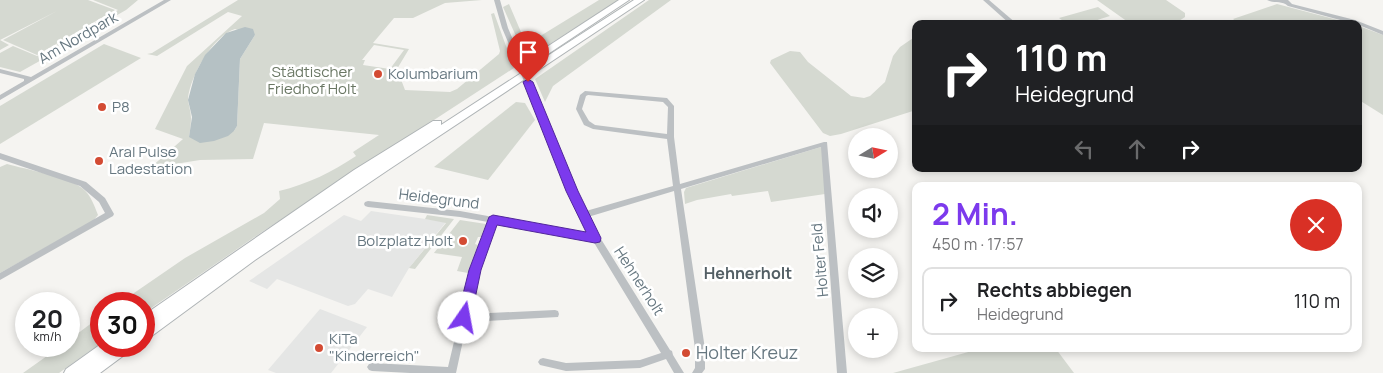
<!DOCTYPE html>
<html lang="de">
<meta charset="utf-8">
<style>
:root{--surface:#fff;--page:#f6f6f6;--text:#202124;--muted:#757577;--line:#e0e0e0;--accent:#7c3aed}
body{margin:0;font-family:Manrope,sans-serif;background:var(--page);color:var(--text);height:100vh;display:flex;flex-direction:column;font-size:19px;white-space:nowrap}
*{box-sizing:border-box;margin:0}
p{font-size:16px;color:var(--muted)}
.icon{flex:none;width:28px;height:28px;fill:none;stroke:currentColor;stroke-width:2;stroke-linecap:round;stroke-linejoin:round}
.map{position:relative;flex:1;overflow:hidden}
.sheet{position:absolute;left:912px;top:182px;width:450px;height:170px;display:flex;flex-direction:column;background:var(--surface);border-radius:10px;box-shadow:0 2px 8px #0003}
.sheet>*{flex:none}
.hud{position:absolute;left:912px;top:20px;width:450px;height:152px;border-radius:10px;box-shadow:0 2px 8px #0003;background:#202124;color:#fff;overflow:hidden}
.needle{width:32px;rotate:80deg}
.tools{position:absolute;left:848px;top:128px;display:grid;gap:10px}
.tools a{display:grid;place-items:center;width:50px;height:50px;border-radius:50%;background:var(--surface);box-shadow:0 2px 8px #0003;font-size:25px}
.speed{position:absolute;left:15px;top:292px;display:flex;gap:10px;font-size:25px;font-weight:700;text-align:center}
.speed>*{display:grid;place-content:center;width:65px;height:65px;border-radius:50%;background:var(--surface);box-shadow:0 2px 8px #0003;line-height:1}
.speed small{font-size:12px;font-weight:400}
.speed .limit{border:8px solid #d22;background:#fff;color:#111}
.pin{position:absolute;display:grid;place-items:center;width:42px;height:42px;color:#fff;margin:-51px -21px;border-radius:50% 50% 50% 0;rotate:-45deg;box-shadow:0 0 5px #0007}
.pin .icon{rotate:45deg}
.me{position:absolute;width:55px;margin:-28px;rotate:12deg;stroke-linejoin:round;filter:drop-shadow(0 0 4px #0008)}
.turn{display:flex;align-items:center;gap:18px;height:105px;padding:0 20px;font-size:22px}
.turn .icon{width:65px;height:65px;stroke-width:2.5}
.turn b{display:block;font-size:35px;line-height:42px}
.lanes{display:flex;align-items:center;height:48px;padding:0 20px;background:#0003;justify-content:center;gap:25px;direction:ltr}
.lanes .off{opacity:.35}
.round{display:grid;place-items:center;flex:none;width:52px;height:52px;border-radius:26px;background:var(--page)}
.summary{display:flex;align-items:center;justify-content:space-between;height:85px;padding:0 20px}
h1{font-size:30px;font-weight:700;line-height:38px;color:var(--accent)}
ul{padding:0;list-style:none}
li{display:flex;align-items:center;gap:15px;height:68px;margin:0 10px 8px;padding:0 10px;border:2px solid var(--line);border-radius:10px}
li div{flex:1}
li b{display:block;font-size:19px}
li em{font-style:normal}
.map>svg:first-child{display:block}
.built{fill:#e5e6e5}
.green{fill:#d5d9d1;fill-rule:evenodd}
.water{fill:#b5c1c4}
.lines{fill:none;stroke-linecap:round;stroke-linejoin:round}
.highway-casing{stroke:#afb4b6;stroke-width:2}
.minor{fill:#bcc0c3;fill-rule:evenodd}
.highway{fill:#fff;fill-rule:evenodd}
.minor-bridge{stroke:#bcc0c3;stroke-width:6}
.route{fill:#7c3aed;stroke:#51269a}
.poi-dot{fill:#d34b33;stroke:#fff;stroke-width:2}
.labels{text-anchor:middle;stroke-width:5;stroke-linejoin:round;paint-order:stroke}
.street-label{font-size:15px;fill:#667780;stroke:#fff}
.park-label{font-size:15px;fill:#6a7764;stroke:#fff}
.poi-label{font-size:15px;fill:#667780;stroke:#fff;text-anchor:start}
.neighbourhood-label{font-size:16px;font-weight:bold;fill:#535f65;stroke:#fff}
.near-poi-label{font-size:18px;fill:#667780;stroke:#fff;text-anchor:start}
</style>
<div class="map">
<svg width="1383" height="373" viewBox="0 0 1383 373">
<rect width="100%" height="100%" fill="#f5f4f1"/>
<!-- built -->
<g class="built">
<path d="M371,211L446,222L409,268L392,297L368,289L355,304L348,306L277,279L267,289L249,281L344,215L361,221Z"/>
<path d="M320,309L367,327L331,373H276L268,370Z"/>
</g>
<!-- green -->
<g class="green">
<path d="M0,0H88L115,10L37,55L3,40L57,11L0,40L9,45L0,50Z"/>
<path d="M93,0H138L126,10L98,26L93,31L20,72L0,67V53L13,46L37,56L118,10Z"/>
<path d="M238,0H482L445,3L413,18H394L373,43L409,49L397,69L405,90L450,92L457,89L499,54L500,51L491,14L494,13L514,68L262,232L144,313V304H118L185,258L264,213L280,199L279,191C308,184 332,172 356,156L353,152L379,135L264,123L253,159L200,160L150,168L183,139L155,129L187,66L242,16L228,12L157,56L147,54L152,53ZM235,29L255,35L240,59L237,126L234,131L189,137C190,131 191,124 191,118C191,111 188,105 188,98C191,75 212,37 235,29ZM374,45L404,50L390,69L363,65L365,60H362Z"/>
<path d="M599,0H619L531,56L523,52L503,7L509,4L524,39L537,38Z"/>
<path d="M649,0H671L553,86L545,102L535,79Z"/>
<path d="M1097,0H1166L1185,13V17L1179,21L1180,24H1125L1128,22Z"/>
<path d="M1277,4L1353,24H1239L1233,19Z"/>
<path d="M1098,7L1110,16C1093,21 1074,30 1059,18Z"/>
<path d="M1359,26L1383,35V115L1359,100Z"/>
<path d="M916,36V110L841,134L830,136L823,133L770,63L771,60L790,51L800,52L808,62L851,96L864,98L870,96L885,82L893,56L900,47Z"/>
<path d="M104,44L141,58L0,144V106Z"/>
<path d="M516,102L525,103L535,120L488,180L434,167Z"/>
<path d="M821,147L823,150L825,194L771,202L768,191L732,196L731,194L697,200L685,204L684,192L686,188Z"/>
<path d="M7,164C25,169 68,177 82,188C91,195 94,205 98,215L93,221L0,273V167Z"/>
<path d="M427,215L454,219L415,269L409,268L446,223L425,219Z"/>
<path d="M460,220L486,224L481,237H478L475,244L478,245L468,273L457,271L462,257L434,253L430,258Z"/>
<path d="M101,316V343L59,373H23L61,346H69V340Z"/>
<path d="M979,349H1056L1074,373H893Z"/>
</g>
<!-- water -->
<path class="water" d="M245,27L253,29L255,35L240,59L237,126L234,131L228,136L214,141L200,143L189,137L192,117L188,100L195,74L205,55L226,33Z"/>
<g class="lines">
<defs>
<g id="highway">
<path d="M619,0H629L539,60H533V56Z"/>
<path d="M634,0H644L388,170L255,260L149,338L144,340V315L354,170L433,121H441V125Z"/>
<path d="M101,344V346H133L131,350L100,373H64L66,369Z"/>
</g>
</defs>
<!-- highway casing -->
<use href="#highway" class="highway-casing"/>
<!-- minor -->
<g class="minor">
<path d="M164,0H171L0,100V95L24,81V79L0,73V69L31,77Z"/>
<path d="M494,0H500L508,28L520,56L519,57L517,58L514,56L502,28Z"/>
<path d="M983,0H989L1017,24H1010Z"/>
<path d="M1267,0H1288L1292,4L1355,20L1383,31V35L1359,25V24H1355L1288,6C1281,0 1274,4 1267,0Z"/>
<path d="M585,91L667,98L674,106V137L680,184L824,142H827L847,373H837L821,147L681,189L705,349V369L702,373H692L695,368V349L674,191L588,217L591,223L670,350L672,351L673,355L684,373H674L666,359L640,368L566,371L540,365L538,362L540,359L543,358L566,363L640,360L661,353L593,241L496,223L479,270L469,314L555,310L558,311L559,314L558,317L467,322L456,373H410L372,371L369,370L367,367L369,364L372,363L448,367L471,270L488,222L460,217L368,207L365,206L364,204L365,202L368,201L460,211L589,234L579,215L530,95L531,93H533L536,95L586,211L673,186L667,139L593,129L584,125L576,109L580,95ZM588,95L663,102L668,107L667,134L595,125L589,121L582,109L586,96Z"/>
<path d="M0,153L86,182L105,198L114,214L113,216L0,280V273L105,213L99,202L80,186L0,159Z"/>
</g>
<!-- highway -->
<use href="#highway" class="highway"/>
<!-- minor-bridge -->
<path class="minor-bridge" d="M517,56L533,95"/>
</g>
<!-- route -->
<path class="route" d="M528,79L533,82L578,191L601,238L600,242L595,243L497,225L481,270L471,318L469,322L464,323L459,322L457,318L469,270L489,217L493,215L586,232L566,191L523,82Z"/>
<!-- markers -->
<g class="poi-dot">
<circle cx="378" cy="74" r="5"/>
<circle cx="102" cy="107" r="5"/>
<circle cx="99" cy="161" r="5"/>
<circle cx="463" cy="241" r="5"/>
<circle cx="319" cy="348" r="5"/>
<circle cx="686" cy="353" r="5"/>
</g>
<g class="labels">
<!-- street labels -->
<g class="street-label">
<text transform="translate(78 38) rotate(-30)" y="5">Am Nordpark</text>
<text transform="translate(439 199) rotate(7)" y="5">Heidegrund</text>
<text transform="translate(820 260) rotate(-95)" y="5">Holter Feld</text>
<text transform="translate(639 281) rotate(57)" y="5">Hehnerholt</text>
</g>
<!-- park labels -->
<g class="park-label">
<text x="312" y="77">Städtischer<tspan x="312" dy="17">Friedhof Holt</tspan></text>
</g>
<!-- poi labels -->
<g class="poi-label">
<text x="388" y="79">Kolumbarium</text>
<text x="112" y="112">P8</text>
<text x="109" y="157">Aral Pulse<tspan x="109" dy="17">Ladestation</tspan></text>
<text x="453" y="246" text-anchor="end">Bolzplatz Holt</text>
<text x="329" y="344">KiTa<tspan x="329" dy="17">"Kinderreich"</tspan></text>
</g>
<!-- neighbourhood labels -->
<g class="neighbourhood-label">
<text x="748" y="279">Hehnerholt</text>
</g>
<!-- near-poi labels -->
<g class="near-poi-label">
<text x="696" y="359">Holter Kreuz</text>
</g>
</g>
</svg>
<div class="tools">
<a><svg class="needle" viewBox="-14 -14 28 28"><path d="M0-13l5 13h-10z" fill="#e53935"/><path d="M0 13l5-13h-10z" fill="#757577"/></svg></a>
<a><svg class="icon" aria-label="sound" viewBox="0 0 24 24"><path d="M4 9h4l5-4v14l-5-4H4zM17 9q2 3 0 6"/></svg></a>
<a><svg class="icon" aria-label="layers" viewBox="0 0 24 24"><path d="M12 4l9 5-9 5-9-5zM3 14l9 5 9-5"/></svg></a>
<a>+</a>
</div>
<div class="speed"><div>20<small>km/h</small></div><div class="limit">30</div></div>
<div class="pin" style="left:528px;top:82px;background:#d93025"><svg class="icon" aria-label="arrive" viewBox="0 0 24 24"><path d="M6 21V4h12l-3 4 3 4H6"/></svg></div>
<svg class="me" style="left:464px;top:318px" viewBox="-20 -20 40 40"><circle r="19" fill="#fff"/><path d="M0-13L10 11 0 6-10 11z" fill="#7c3aed"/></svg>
<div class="hud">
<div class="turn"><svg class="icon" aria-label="right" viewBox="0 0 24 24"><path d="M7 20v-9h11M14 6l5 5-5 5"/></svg><div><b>110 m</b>Heidegrund</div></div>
<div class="lanes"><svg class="icon off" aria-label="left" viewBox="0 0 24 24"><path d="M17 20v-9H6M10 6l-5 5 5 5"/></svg><svg class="icon off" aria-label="ahead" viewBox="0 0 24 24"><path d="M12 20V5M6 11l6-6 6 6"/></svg><svg class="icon" aria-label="right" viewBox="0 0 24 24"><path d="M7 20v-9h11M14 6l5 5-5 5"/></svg></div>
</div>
<section class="sheet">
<div class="summary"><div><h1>2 Min.</h1><p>450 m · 17:57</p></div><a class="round" style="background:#d93025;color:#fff"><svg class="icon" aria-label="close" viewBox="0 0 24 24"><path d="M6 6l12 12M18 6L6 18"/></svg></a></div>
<ul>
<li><svg class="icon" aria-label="right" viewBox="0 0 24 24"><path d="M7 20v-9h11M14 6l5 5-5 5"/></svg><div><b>Rechts abbiegen</b><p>Heidegrund</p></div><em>110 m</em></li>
</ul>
</section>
</div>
